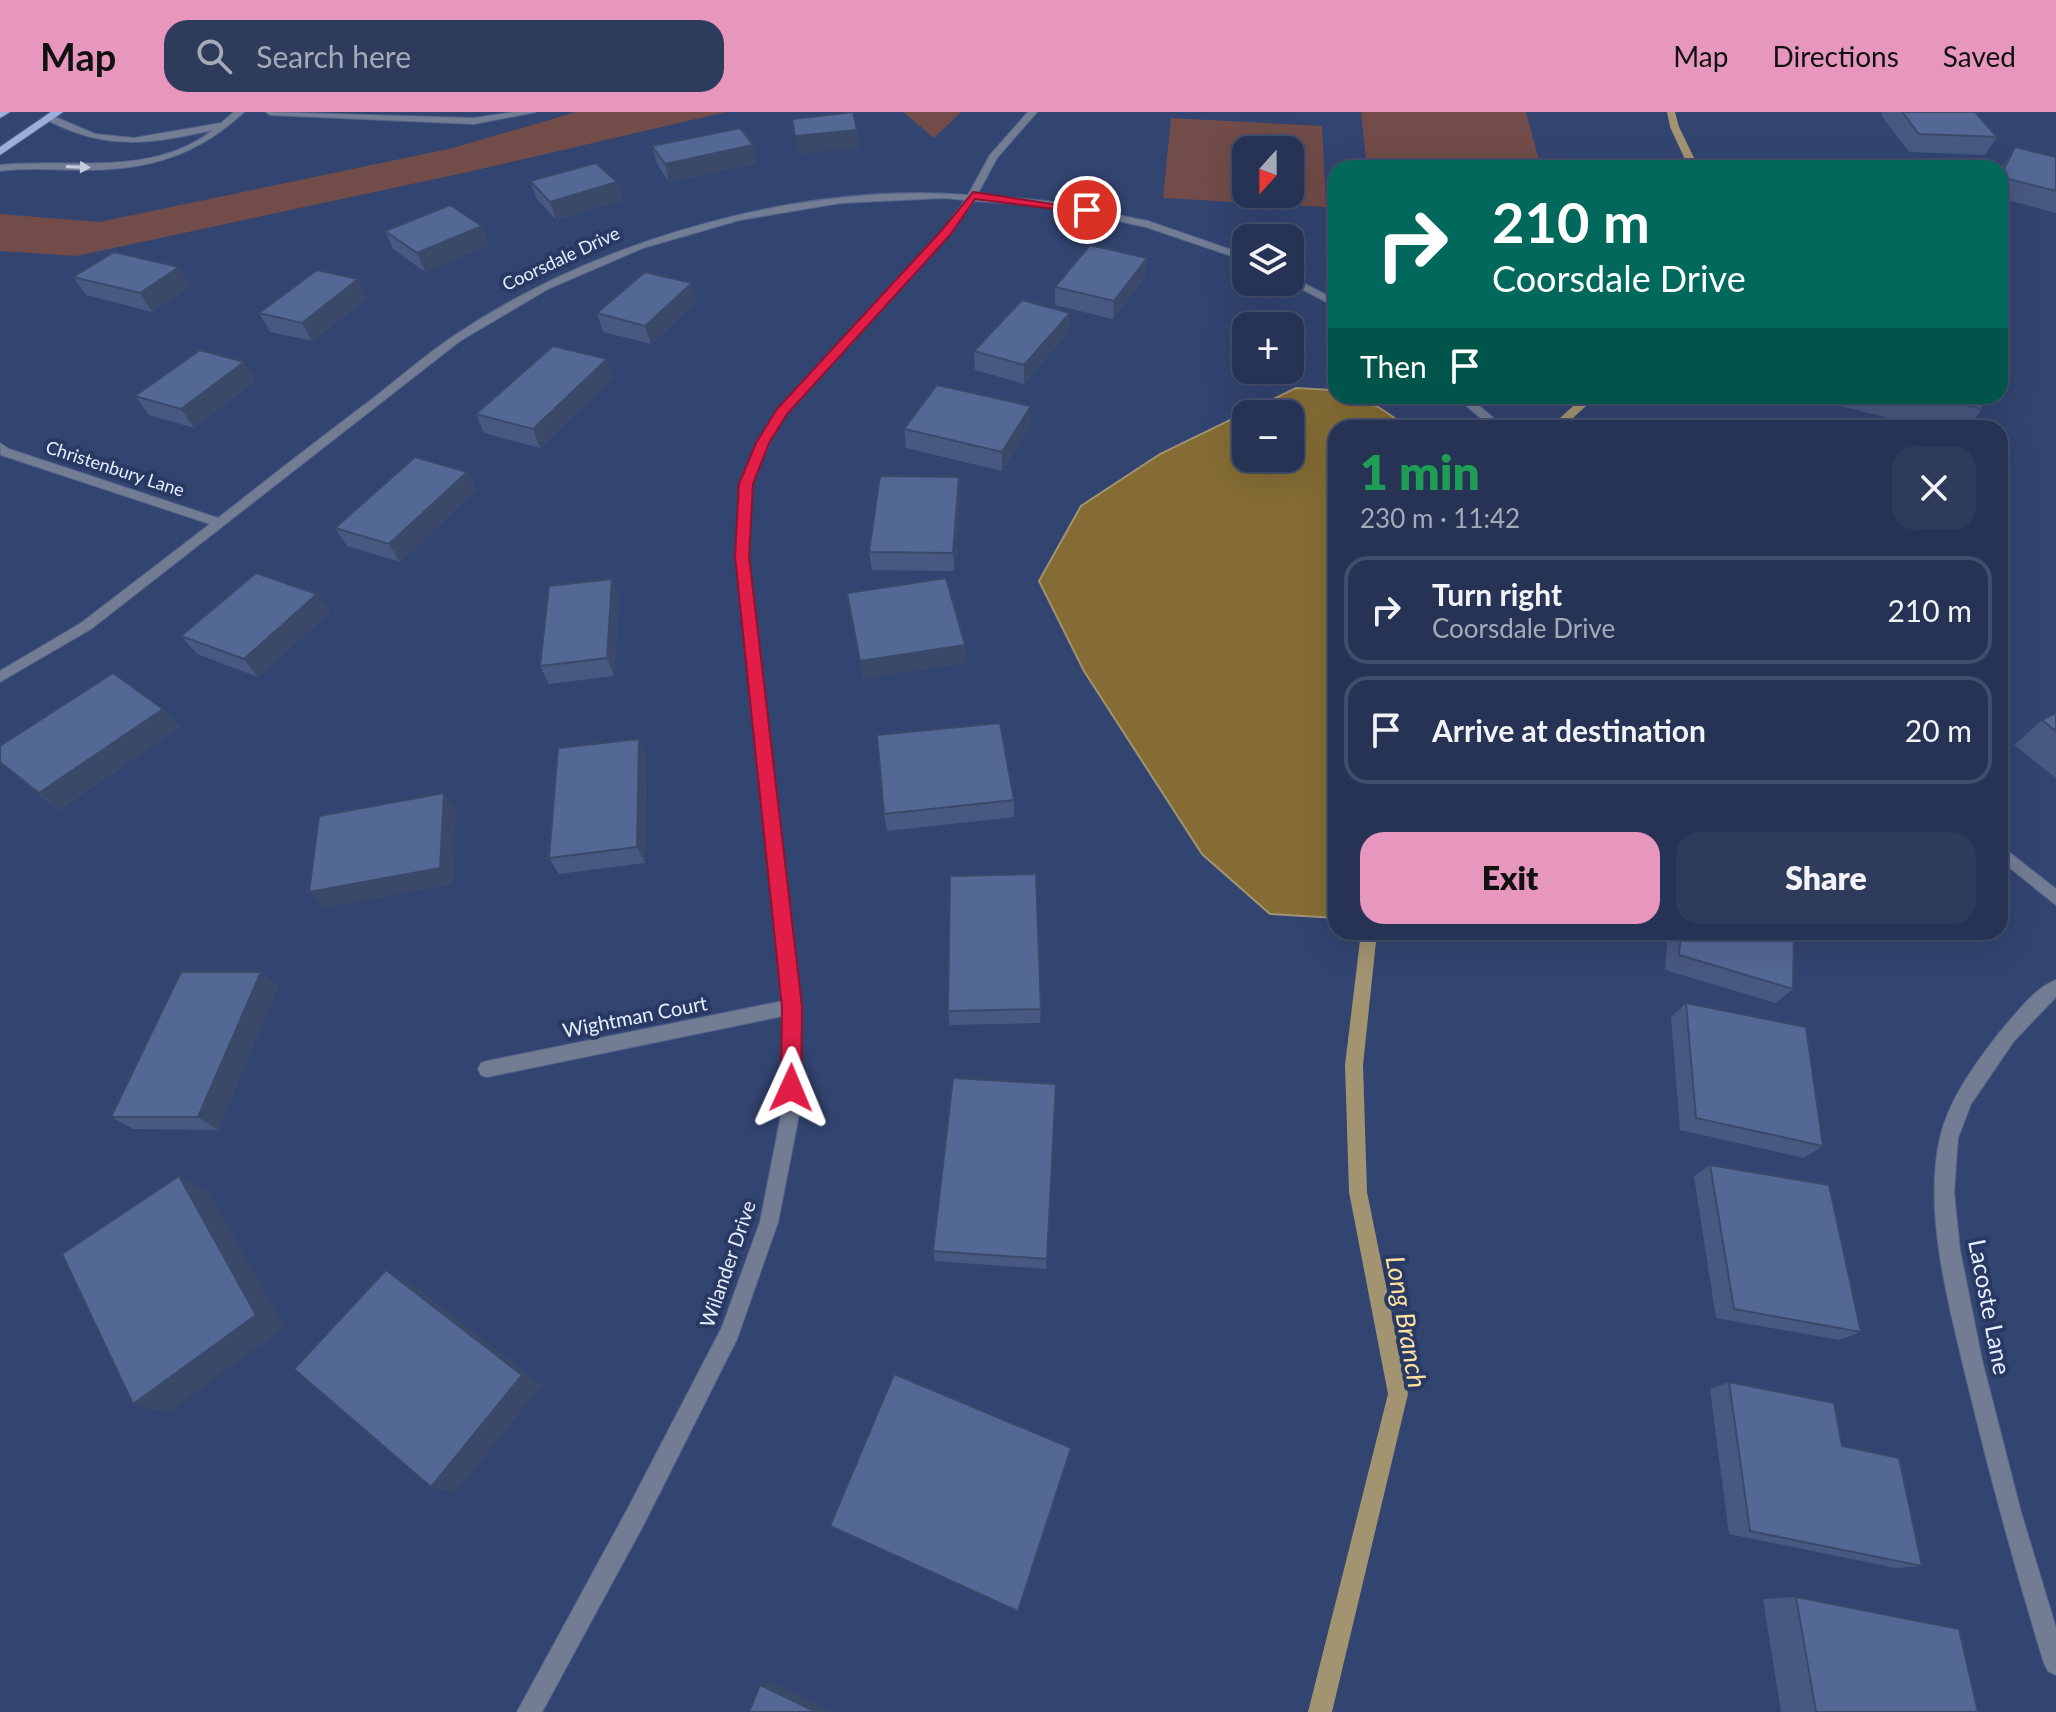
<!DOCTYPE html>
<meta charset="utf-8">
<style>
:root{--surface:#263354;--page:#2e3b5a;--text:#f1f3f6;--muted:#a4aab8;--line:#424e6b;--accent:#e797bd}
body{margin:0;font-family:Lato,sans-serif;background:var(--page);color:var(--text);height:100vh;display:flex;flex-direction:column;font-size:30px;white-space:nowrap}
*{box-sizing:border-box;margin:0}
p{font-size:26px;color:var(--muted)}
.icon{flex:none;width:44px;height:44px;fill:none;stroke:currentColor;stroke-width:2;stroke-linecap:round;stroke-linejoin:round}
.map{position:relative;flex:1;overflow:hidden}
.side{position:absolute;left:1328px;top:308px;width:680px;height:520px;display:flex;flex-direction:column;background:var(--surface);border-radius:24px;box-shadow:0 8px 32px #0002,0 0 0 2px var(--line)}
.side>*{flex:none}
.banner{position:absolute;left:1328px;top:48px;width:680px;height:244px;border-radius:24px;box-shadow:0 8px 32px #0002,0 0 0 2px var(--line);background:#00695c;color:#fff;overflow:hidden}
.needle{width:52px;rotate:201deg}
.controls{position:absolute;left:1232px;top:24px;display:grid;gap:16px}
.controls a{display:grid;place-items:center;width:72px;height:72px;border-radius:16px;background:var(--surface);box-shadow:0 8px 32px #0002,0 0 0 2px var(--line);font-size:40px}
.pin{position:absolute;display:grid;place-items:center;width:68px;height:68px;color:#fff;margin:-34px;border:4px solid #fff;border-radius:50%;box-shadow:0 2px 8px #0007}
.me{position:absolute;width:88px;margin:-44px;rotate:1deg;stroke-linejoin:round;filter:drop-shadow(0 0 6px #0008)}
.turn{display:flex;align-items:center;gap:28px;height:168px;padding:0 32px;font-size:36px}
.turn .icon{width:104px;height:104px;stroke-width:2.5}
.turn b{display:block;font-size:56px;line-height:68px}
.then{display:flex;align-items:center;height:76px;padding:0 32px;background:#0003;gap:16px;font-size:30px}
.round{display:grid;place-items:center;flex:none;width:84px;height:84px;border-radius:24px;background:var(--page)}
.head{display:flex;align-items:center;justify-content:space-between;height:136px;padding:0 32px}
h1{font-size:48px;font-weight:800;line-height:60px;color:#1e9e55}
.cta{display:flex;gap:16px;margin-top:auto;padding:16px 32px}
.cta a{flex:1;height:92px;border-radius:24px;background:var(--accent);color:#111;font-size:32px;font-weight:800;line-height:92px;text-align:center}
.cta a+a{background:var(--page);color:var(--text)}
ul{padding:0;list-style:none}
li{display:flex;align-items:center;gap:24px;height:108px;margin:0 16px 12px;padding:0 16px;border:4px solid var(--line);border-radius:24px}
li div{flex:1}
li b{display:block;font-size:30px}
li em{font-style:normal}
header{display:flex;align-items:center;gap:48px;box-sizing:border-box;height:112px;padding:0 40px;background:var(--accent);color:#111}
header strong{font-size:38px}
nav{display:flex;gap:44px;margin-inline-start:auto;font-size:28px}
.search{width:560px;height:72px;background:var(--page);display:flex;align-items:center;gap:20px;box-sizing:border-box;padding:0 28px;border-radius:24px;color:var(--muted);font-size:30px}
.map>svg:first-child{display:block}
.green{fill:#714c48;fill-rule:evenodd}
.water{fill:#856c34;stroke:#a29371;stroke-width:2;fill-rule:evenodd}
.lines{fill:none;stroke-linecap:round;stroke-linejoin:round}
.stream{fill:#a29371;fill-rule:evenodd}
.street-casing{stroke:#53638a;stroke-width:2}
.primary-casing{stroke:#53638a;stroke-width:2}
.street{fill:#727c92;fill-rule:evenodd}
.primary{fill:#9bafdc;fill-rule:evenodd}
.wall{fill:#485981}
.shaded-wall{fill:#3b4969}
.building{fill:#546896;stroke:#3b4969;stroke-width:2}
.oneway{fill:#c4ccde}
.route{fill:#e11d48;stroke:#92132f;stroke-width:2}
.labels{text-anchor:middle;stroke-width:8;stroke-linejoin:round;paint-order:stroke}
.far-street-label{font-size:18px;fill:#e7efff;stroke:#283964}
.street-label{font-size:20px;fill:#e7efff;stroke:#283964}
.near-street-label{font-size:24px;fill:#e7efff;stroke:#283964}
.near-water-label{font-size:26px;font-style:italic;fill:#ffe1a0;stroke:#283964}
</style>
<header>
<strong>Map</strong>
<div class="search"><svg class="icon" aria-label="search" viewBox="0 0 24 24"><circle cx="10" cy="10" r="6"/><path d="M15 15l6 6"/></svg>Search here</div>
<nav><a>Map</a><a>Directions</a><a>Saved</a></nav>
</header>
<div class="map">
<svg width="2056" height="1600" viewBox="0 0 2056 1600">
<rect width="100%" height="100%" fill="#324470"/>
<!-- green -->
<g class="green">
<path d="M576,0H726L468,60L76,144L0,139V102L99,110L453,36Z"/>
<path d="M903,0H961L934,26Z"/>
<path d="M1361,0H1526L1541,56H1367Z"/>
<path d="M1171,6L1322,14L1326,95L1163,86ZM1290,38V82H1246V38Z"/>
</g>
<!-- water -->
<path class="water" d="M1296,276L1332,278L1336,279V284C1367,284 1384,298 1408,316H1336V806L1270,802L1202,742L1084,559L1039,469L1081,394L1160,342ZM1246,302H1290V346H1246Z"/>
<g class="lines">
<!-- stream -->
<g class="stream">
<path d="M1667,0H1675L1679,15L1699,56H1689L1670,15Z"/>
<path d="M1584,284H1597L1562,316H1549Z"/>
<path d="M1361,820H1377L1363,953L1367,1080L1408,1282L1332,1600H1308L1388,1282L1349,1080L1345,953Z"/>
</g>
<defs>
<g id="street">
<path d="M234,0H244C198,43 149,58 86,58C57,58 29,55 0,59V53L12,52C80,48 155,63 213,18C150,32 107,39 47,8V4H53L95,22L134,26L221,11Z"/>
<path d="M266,0L474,6L515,0H536L474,12L270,3Z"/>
<path d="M1028,0H1037L997,46L977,83L1047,89L1148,109L1246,143V149L1146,115L1047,94L974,89L949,122L786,302L769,331L752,372L748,444L800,895L799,1003L778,1110L737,1227L644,1412L542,1600H517L628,1396L722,1215L760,1110L781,1003L783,904L487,965L481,963L478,957L481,951L487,949L783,889L736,444L740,372L757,331L777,298L943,118L965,88L944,86L841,91L740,108L643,136L548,177L460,229L91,517L0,570V559L81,511L210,412L1,343L0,331L9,337L218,406C270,365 323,324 376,284C401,264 426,243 452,225C594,129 797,70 968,83L990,43Z"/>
<path d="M1290,164L1336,188V195L1288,170Z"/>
<path d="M1455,284H1468L1505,316H1492Z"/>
<path d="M2000,733L2056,777V793L2000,748Z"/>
<path d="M2056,868V885L2014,929L1971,992L1958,1026L1954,1080L1960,1138L1982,1248L2021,1400L2056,1516V1563L2048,1559L2044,1551C2015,1457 1989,1361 1966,1265C1949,1193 1923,1100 1940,1026C1949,987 1975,952 1999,921C2014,904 2034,876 2056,868Z"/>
</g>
<g id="primary">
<path d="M0,0H10L0,6Z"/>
<path d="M51,0H63L0,43V35Z"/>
</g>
</defs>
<!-- street casing -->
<use href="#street" class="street-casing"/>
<!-- primary casing -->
<use href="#primary" class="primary-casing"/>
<!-- street -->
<use href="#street" class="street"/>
<!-- primary -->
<use href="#primary" class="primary"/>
</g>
<!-- wall -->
<g class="wall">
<path d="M1882,0H1975L1997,25L1985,43L1909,40L1881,3Z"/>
<path d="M753,33L757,51L669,70L657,52L652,34Z"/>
<path d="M2015,35L2056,45V101L2000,86V59Z"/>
<path d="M530,69L617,70L622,88L556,108L537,87Z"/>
<path d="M482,114L489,133L425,160L393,137L385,119Z"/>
<path d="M1147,146L1145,164L1113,207L1055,193V175Z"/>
<path d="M73,165L191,174L152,200L86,183Z"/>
<path d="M367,186L312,229L270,220L259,201Z"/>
<path d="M696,190L651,232L603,220L597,201Z"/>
<path d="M1069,219L1024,272L975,258L974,239Z"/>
<path d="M613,266L540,336L484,321L476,302Z"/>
<path d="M256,268L194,316L149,303L135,284Z"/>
<path d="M1814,284H1983L1982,297L1968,316H1928L1813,287Z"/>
<path d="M1031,294V313L1002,359L906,336L904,317Z"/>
<path d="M467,360L476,378L400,450L347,434L335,416Z"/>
<path d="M960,384L954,459L872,458L869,440Z"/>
<path d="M317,482L330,500L258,565L197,542L181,524Z"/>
<path d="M619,486L614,564L549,572L540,554Z"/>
<path d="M163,597L180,615L59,698L0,651Z"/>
<path d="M2056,601V666L2014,633L2042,608Z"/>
<path d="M639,627L646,644L645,751L559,762L549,746Z"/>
<path d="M1014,688V705L887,719L884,702Z"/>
<path d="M1668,820H1794L1793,877L1776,891L1665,858Z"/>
<path d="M261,860L278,875L218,1018L133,1017L111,1005Z"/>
<path d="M1686,891L1823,1034L1804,1046L1680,1018L1671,905Z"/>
<path d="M1041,897L1040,911L950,913L948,899Z"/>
<path d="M1056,972L1046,1157L935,1149L933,1139Z"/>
<path d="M1710,1053L1861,1220L1839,1228L1716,1206L1694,1064Z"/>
<path d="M1729,1270L1842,1334L1922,1454L1896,1456L1729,1422L1710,1277Z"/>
<path d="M1069,1344L1018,1500L830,1414Z"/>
<path d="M1796,1485L1978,1600H1781L1763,1487Z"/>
</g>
<!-- shaded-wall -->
<g class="shaded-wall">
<path d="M857,18L859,36L798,42L795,24Z"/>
<path d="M753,33L757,51L669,70L665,52Z"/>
<path d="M617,70L622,88L556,108L550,90Z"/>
<path d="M482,114L489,133L425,160L417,141Z"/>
<path d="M1147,146L1145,164L1113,207L1114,189Z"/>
<path d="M179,155L191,174L152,200L140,181Z"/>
<path d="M358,167L367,186L312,229L302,211Z"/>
<path d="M692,171L696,190L651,232L645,214Z"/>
<path d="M1070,201L1069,219L1024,272V253Z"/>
<path d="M607,247L613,266L540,336L533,317Z"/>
<path d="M244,250L256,268L194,316L181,297Z"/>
<path d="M1031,294V313L1002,359V340Z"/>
<path d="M467,360L476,378L400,450L389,432Z"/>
<path d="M959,365L960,384L954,459L953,441Z"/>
<path d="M612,467L619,486L614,564L607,546Z"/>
<path d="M317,482L330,500L258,565L244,547Z"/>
<path d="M965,533L966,551L863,567L860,549Z"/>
<path d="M163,597L180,615L59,698L39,681Z"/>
<path d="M639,627L646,644L645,751L637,735Z"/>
<path d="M444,681L456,698L453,772L324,796L309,780Z"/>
<path d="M261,860L278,875L218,1018L198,1005Z"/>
<path d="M179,1064L209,1081L285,1215L168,1301L133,1292Z"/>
<path d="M386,1158L410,1171L542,1273L455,1381L431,1375Z"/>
<path d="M772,1570L833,1600H816L760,1573Z"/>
</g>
<!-- building -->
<g class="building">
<path d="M853,0L857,18L795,24L792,7Z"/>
<path d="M1902,0H1975L1997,25L1919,22Z"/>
<path d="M740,16L753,33L665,52L652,34Z"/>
<path d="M2015,35L2056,45V79L2000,65Z"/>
<path d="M596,51L617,70L550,90L530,69Z"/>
<path d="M450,93L482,114L417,141L385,119Z"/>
<path d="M1090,133L1147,146L1114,189L1055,175Z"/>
<path d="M114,140L179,155L140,181L73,165Z"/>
<path d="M317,158L358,167L302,211L259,201Z"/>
<path d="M645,160L692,171L645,214L597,201Z"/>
<path d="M1022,188L1070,201L1024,253L974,239Z"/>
<path d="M553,234L607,247L533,317L476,302Z"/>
<path d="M200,238L244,250L181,297L135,284Z"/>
<path d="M937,273L1031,294L1002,340L904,317Z"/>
<path d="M1927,284H1983L1982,297Z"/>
<path d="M415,345L467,360L389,432L335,416Z"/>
<path d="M880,364L959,365L953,441L869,440Z"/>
<path d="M256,461L317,482L244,547L181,524Z"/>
<path d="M946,466L965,533L860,549L847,481Z"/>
<path d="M612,467L607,546L540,554L549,474Z"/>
<path d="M113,561L163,597L39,681L0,650V634Z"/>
<path d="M2056,601V619L2042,608Z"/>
<path d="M1000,611L1014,688L884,702L877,623Z"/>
<path d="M639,627L637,735L549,746L558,636Z"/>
<path d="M444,681L440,756L309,780L319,704Z"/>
<path d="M1036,762L1041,897L948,899L950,764Z"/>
<path d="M1681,820H1794L1793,877L1679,843Z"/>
<path d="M181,860H261L198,1005H111Z"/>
<path d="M1686,891L1806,915L1823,1034L1696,1006Z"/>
<path d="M953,966L1056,972L1047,1147L933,1139Z"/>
<path d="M1710,1053L1829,1073L1861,1220L1734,1197Z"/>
<path d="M179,1064L256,1203L133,1292L62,1142Z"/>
<path d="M386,1158L522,1263L431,1375L294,1257Z"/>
<path d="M894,1262L1071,1336L1018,1499L830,1414Z"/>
<path d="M1729,1270L1834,1291L1842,1334L1899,1346L1922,1454L1750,1419Z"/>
<path d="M1796,1485L1959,1517L1978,1600H1816Z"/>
<path d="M760,1573L816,1600H749Z"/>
</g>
<!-- one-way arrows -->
<defs><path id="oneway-solid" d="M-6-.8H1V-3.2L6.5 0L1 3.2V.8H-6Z" transform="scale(2)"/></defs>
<use class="oneway" href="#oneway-solid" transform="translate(78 55) rotate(2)"/>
<!-- route -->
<path class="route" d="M973,80L1092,98L1087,101L975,87L950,123L787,302L769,331L753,372L749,444L802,895L801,976L798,983L791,985L784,983L781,976L782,895L735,444L739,372L756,331L777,297L942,118Z"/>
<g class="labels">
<!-- far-street labels -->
<g class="far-street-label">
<text transform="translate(561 147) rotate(-25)" y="6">Coorsdale Drive</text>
<text transform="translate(115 357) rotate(18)" y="6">Christenbury Lane</text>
</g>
<!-- street labels -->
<g class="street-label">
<text transform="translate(635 905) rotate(-11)" y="7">Wightman Court</text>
<text transform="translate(728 1152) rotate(-71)" y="7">Wilander Drive</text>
</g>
<!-- near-street labels -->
<g class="near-street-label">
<text transform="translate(1989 1195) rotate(79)" y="8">Lacoste Lane</text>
</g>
<!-- near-water labels -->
<g class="near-water-label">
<text transform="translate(1406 1210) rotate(80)" y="9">Long Branch</text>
</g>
</g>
</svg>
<div class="controls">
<a><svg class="needle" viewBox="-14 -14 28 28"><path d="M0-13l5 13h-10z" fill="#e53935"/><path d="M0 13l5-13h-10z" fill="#a4aab8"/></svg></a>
<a><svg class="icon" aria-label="layers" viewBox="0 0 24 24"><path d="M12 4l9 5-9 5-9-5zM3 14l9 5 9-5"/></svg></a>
<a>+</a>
<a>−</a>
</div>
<div class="pin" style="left:1087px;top:98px;background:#d93025"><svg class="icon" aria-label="arrive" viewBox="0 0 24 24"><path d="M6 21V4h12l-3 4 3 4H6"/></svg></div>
<svg class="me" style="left:791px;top:976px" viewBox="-20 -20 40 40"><path d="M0-17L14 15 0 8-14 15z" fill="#e11d48" stroke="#fff" stroke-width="4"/></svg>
<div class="banner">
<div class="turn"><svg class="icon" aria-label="right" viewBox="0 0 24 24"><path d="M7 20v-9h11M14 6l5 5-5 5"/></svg><div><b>210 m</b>Coorsdale Drive</div></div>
<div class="then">Then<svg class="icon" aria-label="arrive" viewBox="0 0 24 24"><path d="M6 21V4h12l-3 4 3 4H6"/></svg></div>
</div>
<section class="side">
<div class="head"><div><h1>1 min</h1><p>230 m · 11:42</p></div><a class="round"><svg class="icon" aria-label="close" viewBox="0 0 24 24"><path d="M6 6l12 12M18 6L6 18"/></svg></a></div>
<ul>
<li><svg class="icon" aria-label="right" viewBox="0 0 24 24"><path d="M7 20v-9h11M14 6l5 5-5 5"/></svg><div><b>Turn right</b><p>Coorsdale Drive</p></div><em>210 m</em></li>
<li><svg class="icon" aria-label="arrive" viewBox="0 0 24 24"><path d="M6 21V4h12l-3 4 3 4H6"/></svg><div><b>Arrive at destination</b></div><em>20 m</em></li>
</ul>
<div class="cta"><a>Exit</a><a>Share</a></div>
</section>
</div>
